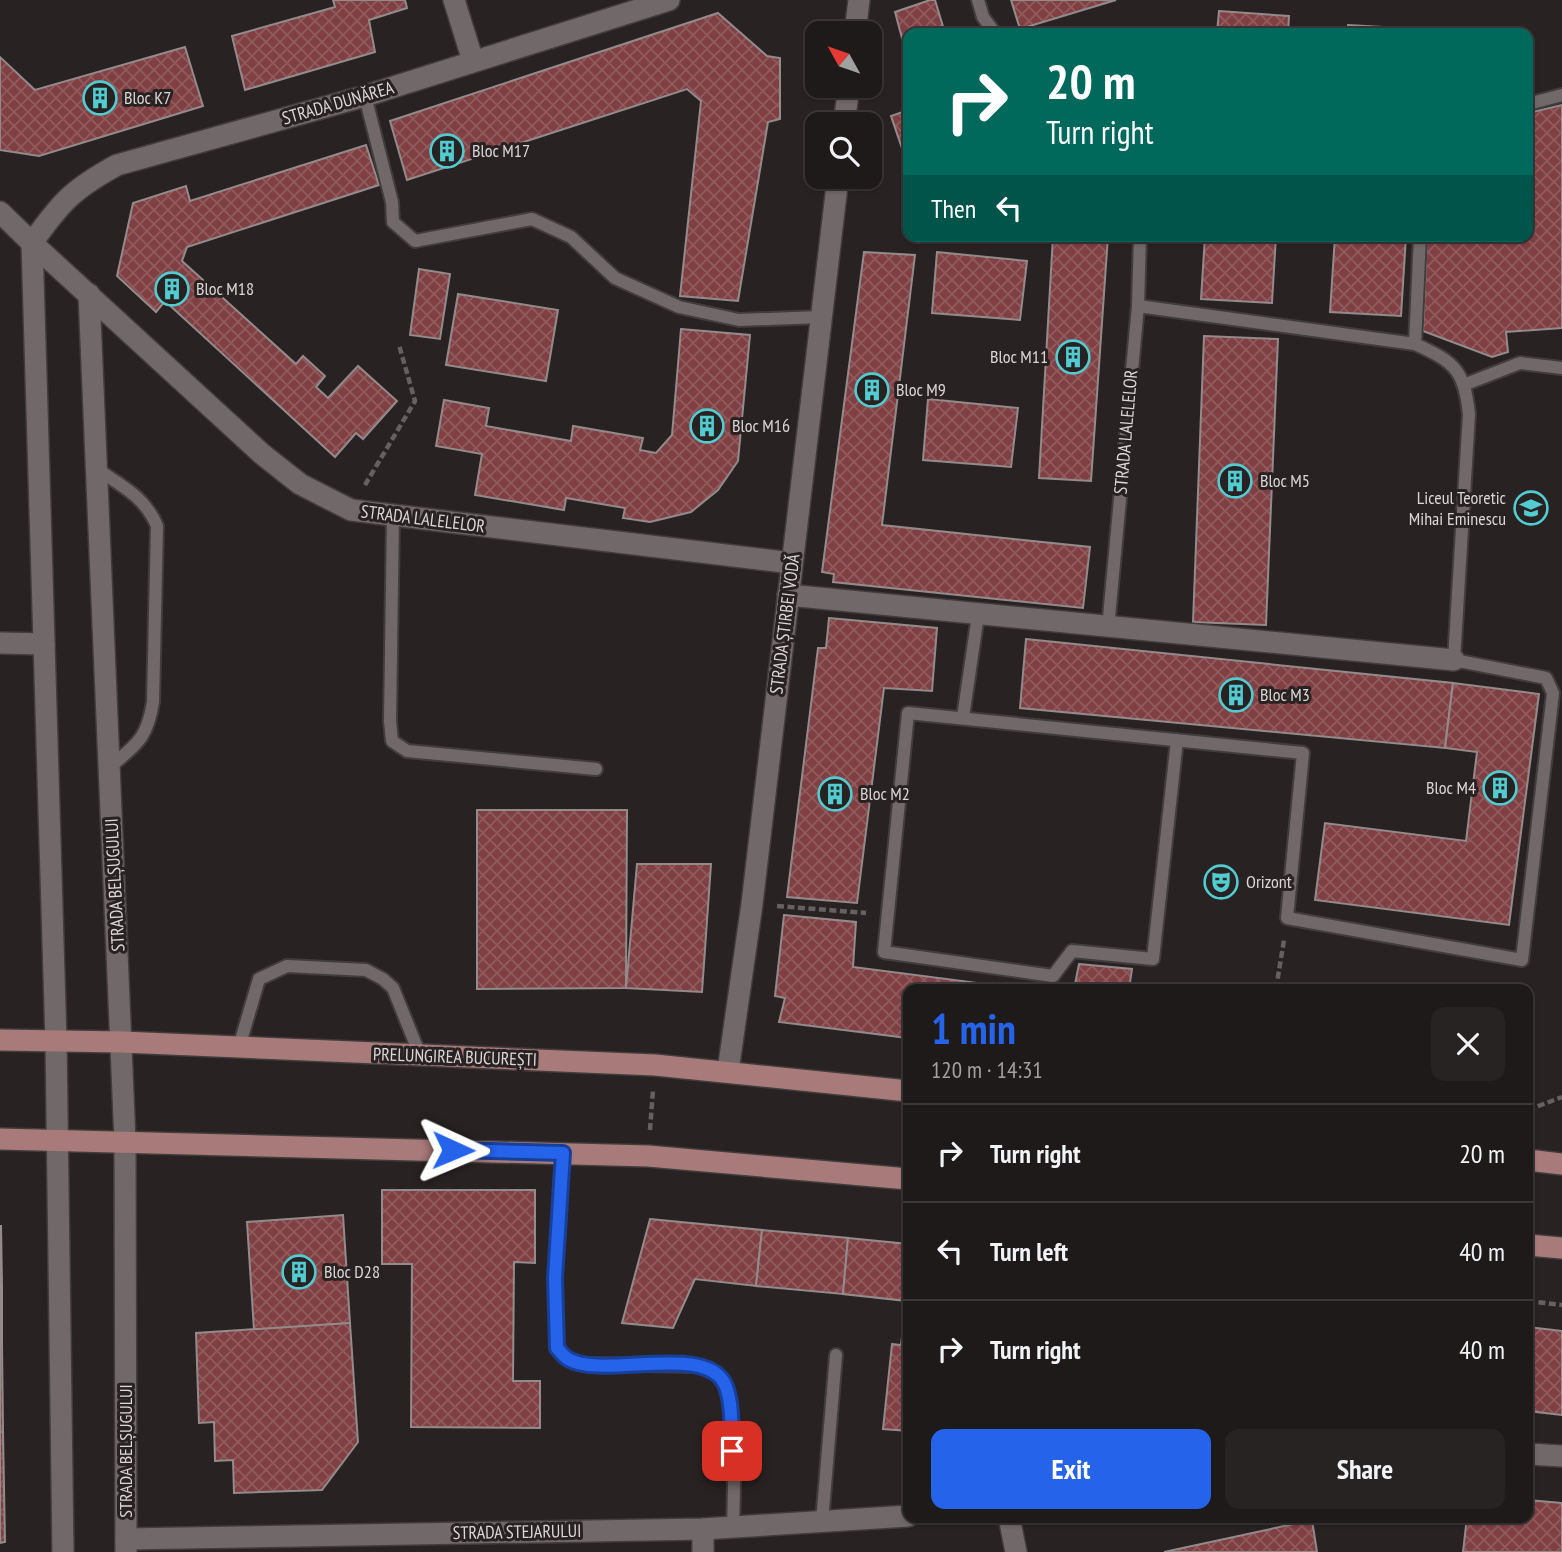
<!DOCTYPE html>
<meta charset="utf-8">
<style>
:root{--surface:#1f1a1a;--page:#272323;--text:#f1f3f6;--muted:#a1a1a2;--line:#3c3839;--accent:#2563eb}
body{margin:0;font-family:"PT Sans Narrow",sans-serif;background:var(--page);color:var(--text);height:100vh;display:flex;flex-direction:column;font-size:26px;white-space:nowrap}
*{box-sizing:border-box;margin:0}
p{font-size:23px;color:var(--muted)}
.icon{flex:none;width:38px;height:38px;fill:none;stroke:currentColor;stroke-width:2;stroke-linecap:round;stroke-linejoin:round}
.map{position:relative;flex:1;overflow:hidden}
.drawer{position:absolute;left:903px;top:984px;width:630px;height:539px;display:flex;flex-direction:column;background:var(--surface);border-radius:14px;box-shadow:0 2px 5px #0004,0 0 0 2px var(--line)}
.drawer>*{flex:none}
.hud{position:absolute;left:903px;top:28px;width:630px;height:214px;border-radius:14px;box-shadow:0 2px 5px #0004,0 0 0 2px var(--line);background:#00695c;color:#fff;overflow:hidden}
.needle{width:46px;rotate:310deg}
.fabs{position:absolute;left:805px;top:21px;display:grid;gap:14px}
.fabs a{display:grid;place-items:center;width:77px;height:77px;border-radius:14px;background:var(--surface);box-shadow:0 2px 5px #0004,0 0 0 2px var(--line);font-size:35px}
.pin{position:absolute;display:grid;place-items:center;width:60px;height:60px;color:#fff;margin:-30px;border-radius:14px;box-shadow:0 4px 10px #0006}
.me{position:absolute;width:77px;margin:-38px;rotate:91deg;stroke-linejoin:round;filter:drop-shadow(0 0 5px #0008)}
.turn{display:flex;align-items:center;gap:24px;height:147px;padding:0 28px;font-size:32px}
.turn .icon{width:91px;height:91px;stroke-width:2.5}
.turn b{display:block;font-size:49px;line-height:60px}
.then{display:flex;align-items:center;height:66px;padding:0 28px;background:#0003;gap:14px;font-size:26px}
.round{display:grid;place-items:center;flex:none;width:74px;height:74px;border-radius:14px;background:var(--page)}
.overview{display:flex;align-items:center;justify-content:space-between;height:119px;padding:0 28px}
h1{font-size:42px;font-weight:700;line-height:52px;color:var(--accent)}
.cta{display:flex;gap:14px;margin-top:auto;padding:14px 28px}
.cta a{flex:1;height:80px;border-radius:14px;background:var(--accent);color:#fff;font-size:28px;font-weight:700;line-height:80px;text-align:center}
.cta a+a{background:var(--page);color:var(--text)}
ul{padding:0;list-style:none}
li{display:flex;align-items:center;gap:21px;height:98px;padding:0 28px;border-top:2px solid var(--line)}
li div{flex:1}
li b{display:block;font-size:26px}
li em{font-style:normal}
.map>svg:first-child{display:block}
.building{fill:url(#building-cross-hatch);stroke:#938b8b;stroke-width:2}
.lines{fill:none;stroke-linecap:round;stroke-linejoin:round}
.lane-casing{stroke:#423d3d;stroke-width:16}
.street-casing{stroke:#423d3d;stroke-width:24}
.primary-casing{stroke:#423d3d;stroke-width:24}
.path{stroke:#666060;stroke-width:4.5;stroke-dasharray:7 3.5;stroke-linecap:butt}
.lane{stroke:#716969;stroke-width:12}
.street{stroke:#716969;stroke-width:21}
.primary{stroke:#a97a7a;stroke-width:21}
.route-casing{stroke:#184099;stroke-width:18}
.route{stroke:#2563eb;stroke-width:12}
.labels{text-anchor:middle;stroke-width:6;stroke-linejoin:round;paint-order:stroke}
.poi-label{font-size:18px;fill:#dcd7d7;stroke:#292222;text-anchor:start}
.street-label{font-size:18px;fill:#dcd7d7;stroke:#292222}
</style>
<div class="map">
<svg width="1562" height="1552" viewBox="0 0 1562 1552">
<defs>
<pattern id="building-cross-hatch" width="8" height="8" patternUnits="userSpaceOnUse" patternTransform="scale(1.75)"><rect width="8" height="8" fill="#804043"/><path d="M0 0l8 8M0 8l8-8" fill="none" stroke="#915b5d"/></pattern>
</defs>
<rect width="100%" height="100%" fill="#292222"/>
<!-- building -->
<g class="building">
<path d="M333,0H405L407,8L369,20L375,52L245,90L232,36L335,7Z"/>
<path d="M930,0H935L945,33H908V61L895,12Z"/>
<path d="M1011,0H1116L1020,29Z"/>
<path d="M1219,11L1289,16L1288,33H1217Z"/>
<path d="M718,13L767,56L780,58V119L768,122L738,301L680,296L701,101L687,89L407,180L390,121Z"/>
<path d="M1348,25L1418,29V33H1347Z"/>
<path d="M185,47L203,106L39,156L0,150V57L35,90Z"/>
<path d="M1562,105V328L1506,332L1508,352L1492,357L1423,331L1427,236H1528V113Z"/>
<path d="M908,110V166L891,116Z"/>
<path d="M366,145L379,185L187,247L182,261L296,364L303,356L325,376L316,387L328,398L358,366L397,401L363,439L356,433L335,457L165,301L156,312L117,276L133,203L186,186L190,201Z"/>
<path d="M1053,236H1108L1091,481L1039,478Z"/>
<path d="M1205,236H1276L1272,303L1201,299Z"/>
<path d="M1335,236H1406L1401,316L1330,312Z"/>
<path d="M864,252L915,255L882,525L1090,547L1083,608L833,582L834,574L822,572Z"/>
<path d="M937,252L1027,261L1020,320L932,313Z"/>
<path d="M419,269L450,274L440,339L410,335Z"/>
<path d="M458,294L558,310L546,381L446,365Z"/>
<path d="M681,329L750,335L738,461L718,490L691,512L650,522L623,518L625,508L566,498L564,510L475,495L482,454L436,446L444,400L489,408L486,426L571,441L573,426L643,438L640,450L656,453L672,435Z"/>
<path d="M1204,336L1278,339L1266,625L1193,622Z"/>
<path d="M928,399L1018,408L1011,467L923,460Z"/>
<path d="M829,618L937,628L932,691L884,688L857,903L787,897L818,648H826Z"/>
<path d="M1026,639L1453,683L1445,748L1020,708Z"/>
<path d="M1453,683L1539,694L1509,925L1315,900L1325,823L1466,841L1477,752L1445,748Z"/>
<path d="M477,810H627L626,988L477,989Z"/>
<path d="M637,864H711L702,992L626,988Z"/>
<path d="M784,915L856,922L853,967L1023,989H908V1038L779,1022L785,998L775,996Z"/>
<path d="M1079,964L1132,969L1129,989H1074Z"/>
<path d="M382,1190H535V1263L514,1262L513,1381H540V1428L411,1427L412,1264H382Z"/>
<path d="M343,1215L350,1323L254,1330L247,1222Z"/>
<path d="M650,1219L762,1230L756,1286L695,1279L673,1328L622,1323Z"/>
<path d="M0,1226H1L2,1286H0Z"/>
<path d="M762,1230L848,1238L843,1294L756,1286Z"/>
<path d="M848,1238L908,1244V1346L901,1345L906,1301L843,1294Z"/>
<rect x="0" y="1286" width="2" height="57"/>
<path d="M350,1323L358,1442L322,1490L234,1493L233,1460L215,1461L214,1422L199,1423L196,1333Z"/>
<path d="M1528,1327L1562,1331V1415L1528,1411Z"/>
<path d="M0,1343H2L3,1432H0Z"/>
<path d="M892,1344L908,1346V1431L883,1429Z"/>
<path d="M0,1432H3L5,1542L0,1543Z"/>
<path d="M1528,1500L1562,1503V1552H1463L1467,1517H1528Z"/>
<path d="M1312,1520L1317,1552H1164Z"/>
</g>
<g class="lines">
<defs>
<g id="lane">
<path d="M978,0L983,17L995,33"/>
<path d="M365,96L392,202L393,222L415,241L532,219L571,237L615,278L679,307L739,320L821,317"/>
<path d="M1528,104L1562,95"/>
<path d="M1138,306L1415,344C1455,362 1464,370 1469,414L1454,660L1546,678L1553,693L1522,960L1287,918L1303,753L908,713L884,952L1053,976L1072,951L1153,959L1177,740"/>
<path d="M1415,344L1420,236"/>
<path d="M1466,384L1520,363L1562,368"/>
<path d="M97,469C122,486 145,497 157,526L153,702C147,739 137,744 110,767"/>
<path d="M393,515L390,721L392,741L407,751L596,769"/>
<path d="M1108,628L1138,306L1140,236"/>
<path d="M963,717L978,615"/>
<path d="M239,1047L259,979L287,966L366,970L383,979L393,988L420,1055"/>
<path d="M563,1153L555,1278L557,1347L567,1359L584,1364L702,1366C713,1371 721,1374 726,1386C737,1415 734,1494 733,1527"/>
<path d="M822,1522L836,1355"/>
</g>
<g id="street">
<path d="M454,0L473,61"/>
<path d="M855,33L859,0"/>
<path d="M844,124L849,86"/>
<path d="M0,212L32,243C61,202 73,189 117,165L365,96L669,0"/>
<path d="M89,294L125,1141L126,1552"/>
<path d="M788,595L1454,660"/>
<path d="M0,643L44,644"/>
<path d="M728,1071L752,904L838,177"/>
<path d="M1528,1454L1562,1456"/>
<path d="M1009,1517L1016,1552"/>
<path d="M126,1539L703,1529L908,1516"/>
<path d="M63,1552L56,1041L32,243L262,454L300,484L351,510L792,563"/>
<path d="M703,1552V1529"/>
</g>
<g id="primary">
<path d="M0,1040L122,1042L655,1065L908,1091"/>
<path d="M0,1139L648,1156L908,1179"/>
<path d="M1528,1160L1562,1164"/>
<path d="M1528,1245L1562,1248"/>
</g>
</defs>
<!-- lane casing -->
<use href="#lane" class="lane-casing"/>
<!-- street casing -->
<use href="#street" class="street-casing"/>
<!-- primary casing -->
<use href="#primary" class="primary-casing"/>
<!-- path -->
<g class="path">
<path d="M365,485L415,401L399,345"/>
<path d="M777,906L866,913"/>
<path d="M1276,989L1284,940"/>
<path d="M1528,1110L1562,1097"/>
<path d="M650,1130L653,1090"/>
<path d="M1528,1301L1562,1305"/>
</g>
<!-- lane -->
<use href="#lane" class="lane"/>
<!-- street -->
<use href="#street" class="street"/>
<!-- primary -->
<use href="#primary" class="primary"/>
</g>
<g class="lines">
<defs>
<path id="route" d="M453,1150L563,1153L555,1278L557,1348C560,1351 564,1357 568,1359C603,1380 710,1341 726,1387C733,1406 731,1431 732,1451"/>
</defs>
<!-- route casing -->
<use href="#route" class="route-casing"/>
<!-- route -->
<use href="#route" class="route"/>
</g>
<!-- icons -->
<defs>
<symbol id="building-ring" viewBox="-11 -11 22 22"><circle r="9.5" fill="#292222" stroke="#51ccd1" stroke-width="1.5"/><path d="M-4-6H4V6H1V3H-1V6H-4ZM-2.5-4.3h1.7v1.8h-1.7ZM.8-4.3h1.7v1.8H.8ZM-2.5-1h1.7V.8h-1.7ZM.8-1h1.7V.8H.8Z" fill="#51ccd1"/></symbol>
<symbol id="school-ring" viewBox="-11 -11 22 22"><circle r="9.5" fill="#292222" stroke="#51ccd1" stroke-width="1.5"/><path d="M0-5L7-2L0 1L-7-2ZM-4 1L0 2.5L4 1V4Q0 6-4 4Z" fill="#51ccd1"/></symbol>
<symbol id="theatre-ring" viewBox="-11 -11 22 22"><circle r="9.5" fill="#292222" stroke="#51ccd1" stroke-width="1.5"/><path d="M-5-5.5Q0-4 5-5.5V0Q5 5 0 6Q-5 5-5 0ZM-3.3-2.5H-1v1.5H-3.3ZM1-2.5H3.3v1.5H1ZM-2.8 1Q0 5.5 2.8 1Z" fill="#51ccd1"/></symbol>
</defs>
<g fill-rule="evenodd">
<use href="#building-ring" x="81" y="79" width="38" height="38"/>
<use href="#building-ring" x="428" y="132" width="38" height="38"/>
<use href="#building-ring" x="153" y="270" width="38" height="38"/>
<use href="#building-ring" x="1054" y="338" width="38" height="38"/>
<use href="#building-ring" x="853" y="371" width="38" height="38"/>
<use href="#building-ring" x="688" y="407" width="38" height="38"/>
<use href="#building-ring" x="1216" y="462" width="38" height="38"/>
<use href="#school-ring" x="1512" y="489" width="38" height="38"/>
<use href="#building-ring" x="1217" y="676" width="38" height="38"/>
<use href="#building-ring" x="1481" y="769" width="38" height="38"/>
<use href="#building-ring" x="816" y="775" width="38" height="38"/>
<use href="#theatre-ring" x="1202" y="863" width="38" height="38"/>
<use href="#building-ring" x="280" y="1253" width="38" height="38"/>
</g>
<g class="labels">
<!-- poi labels -->
<g class="poi-label">
<text x="124" y="104">Bloc K7</text>
<text x="472" y="157">Bloc M17</text>
<text x="196" y="295">Bloc M18</text>
<text x="1048" y="363" text-anchor="end">Bloc M11</text>
<text x="896" y="396">Bloc M9</text>
<text x="732" y="432">Bloc M16</text>
<text x="1260" y="487">Bloc M5</text>
<text x="1506" y="504" text-anchor="end">Liceul Teoretic<tspan x="1506" dy="21">Mihai Eminescu</tspan></text>
<text x="1260" y="701">Bloc M3</text>
<text x="1476" y="794" text-anchor="end">Bloc M4</text>
<text x="860" y="800">Bloc M2</text>
<text x="1246" y="888">Orizont</text>
<text x="324" y="1278">Bloc D28</text>
</g>
<!-- street labels -->
<g class="street-label">
<text transform="translate(338 103) rotate(-16)" y="6">STRADA DUNĂREA</text>
<text transform="translate(1126 432) rotate(-85)" y="6">STRADA LALELELOR</text>
<text transform="translate(423 519) rotate(7)" y="6">STRADA LALELELOR</text>
<text transform="translate(785 624) rotate(-83)" y="6">STRADA ȘTIRBEI VODĂ</text>
<text transform="translate(115 885) rotate(-93)" y="6">STRADA BELȘUGULUI</text>
<text transform="translate(455 1057) rotate(2)" y="6">PRELUNGIREA BUCUREȘTI</text>
<text transform="translate(126 1451) rotate(-90)" y="6">STRADA BELȘUGULUI</text>
<text transform="translate(517 1532) rotate(-1)" y="6">STRADA STEJARULUI</text>
</g>
</g>
</svg>
<div class="fabs">
<a><svg class="needle" viewBox="-14 -14 28 28"><path d="M0-13l5 13h-10z" fill="#e53935"/><path d="M0 13l5-13h-10z" fill="#a1a1a2"/></svg></a>
<a><svg class="icon" aria-label="search" viewBox="0 0 24 24"><circle cx="10" cy="10" r="6"/><path d="M15 15l6 6"/></svg></a>
</div>
<div class="pin" style="left:732px;top:1451px;background:#d93025"><svg class="icon" aria-label="arrive" viewBox="0 0 24 24"><path d="M6 21V4h12l-3 4 3 4H6"/></svg></div>
<svg class="me" style="left:453px;top:1150px" viewBox="-20 -20 40 40"><path d="M0-17L14 15 0 8-14 15z" fill="#2563eb" stroke="#fff" stroke-width="4"/></svg>
<div class="hud">
<div class="turn"><svg class="icon" aria-label="right" viewBox="0 0 24 24"><path d="M7 20v-9h11M14 6l5 5-5 5"/></svg><div><b>20 m</b>Turn right</div></div>
<div class="then">Then<svg class="icon" aria-label="left" viewBox="0 0 24 24"><path d="M17 20v-9H6M10 6l-5 5 5 5"/></svg></div>
</div>
<section class="drawer">
<div class="overview"><div><h1>1 min</h1><p>120 m · 14:31</p></div><a class="round"><svg class="icon" aria-label="close" viewBox="0 0 24 24"><path d="M6 6l12 12M18 6L6 18"/></svg></a></div>
<ul>
<li><svg class="icon" aria-label="right" viewBox="0 0 24 24"><path d="M7 20v-9h11M14 6l5 5-5 5"/></svg><div><b>Turn right</b></div><em>20 m</em></li>
<li><svg class="icon" aria-label="left" viewBox="0 0 24 24"><path d="M17 20v-9H6M10 6l-5 5 5 5"/></svg><div><b>Turn left</b></div><em>40 m</em></li>
<li><svg class="icon" aria-label="right" viewBox="0 0 24 24"><path d="M7 20v-9h11M14 6l5 5-5 5"/></svg><div><b>Turn right</b></div><em>40 m</em></li>
</ul>
<div class="cta"><a>Exit</a><a>Share</a></div>
</section>
</div>
